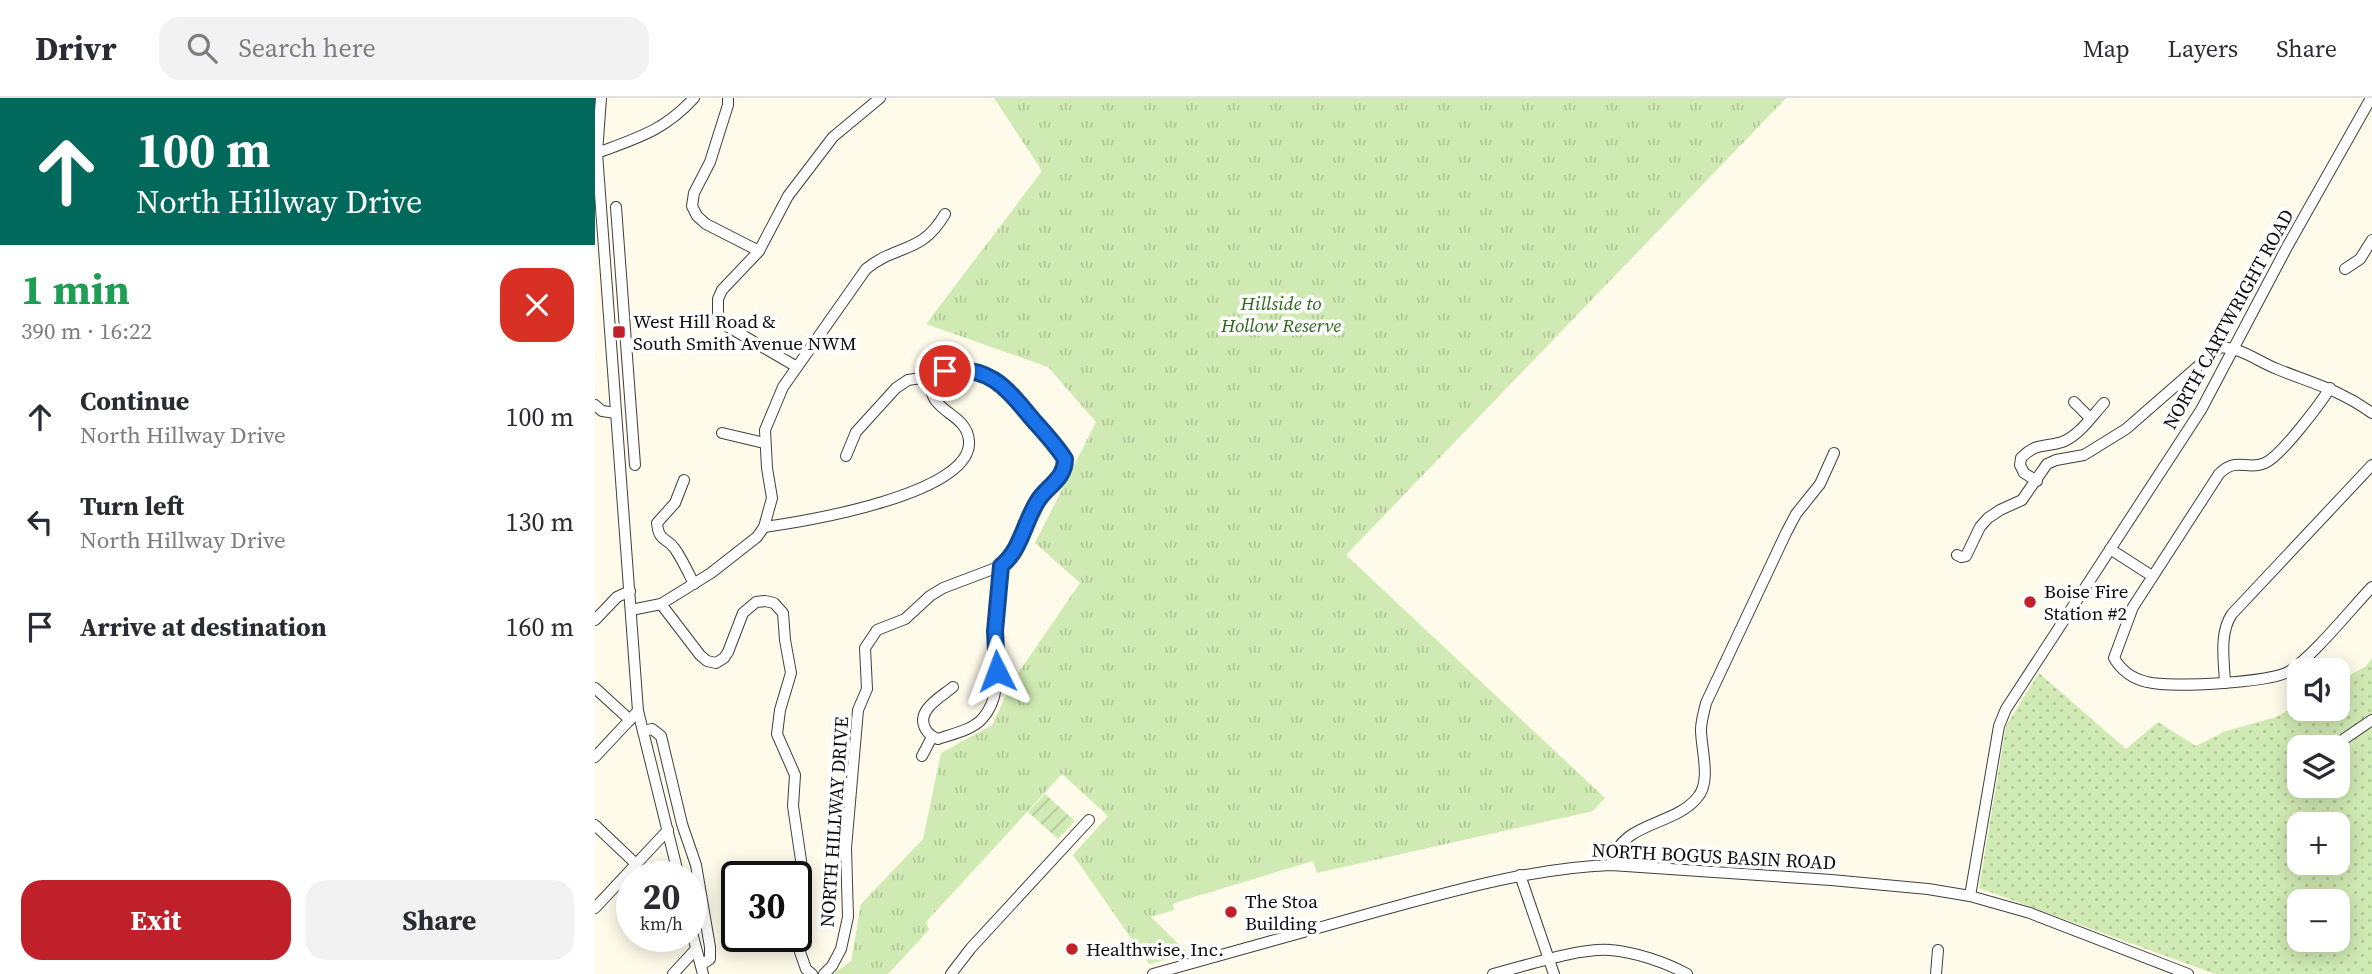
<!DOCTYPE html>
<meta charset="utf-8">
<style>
:root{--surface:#fff;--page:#f2f2f3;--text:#2b2b33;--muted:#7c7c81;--line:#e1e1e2;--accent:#bf202a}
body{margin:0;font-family:"Source Serif 4",serif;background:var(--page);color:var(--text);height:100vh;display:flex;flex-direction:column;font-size:26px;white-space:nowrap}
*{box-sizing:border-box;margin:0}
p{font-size:23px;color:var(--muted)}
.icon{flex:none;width:38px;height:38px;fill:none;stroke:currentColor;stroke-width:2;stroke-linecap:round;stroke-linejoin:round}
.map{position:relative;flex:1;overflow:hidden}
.details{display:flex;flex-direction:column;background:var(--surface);width:595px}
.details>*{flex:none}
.banner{background:#00695c;color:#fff;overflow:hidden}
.fabs{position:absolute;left:1692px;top:560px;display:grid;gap:14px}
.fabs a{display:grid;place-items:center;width:63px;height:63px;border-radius:14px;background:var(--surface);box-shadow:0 4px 18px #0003;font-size:35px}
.speed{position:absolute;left:21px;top:763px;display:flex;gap:14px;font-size:35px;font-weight:700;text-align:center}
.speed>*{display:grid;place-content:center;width:91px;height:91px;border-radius:50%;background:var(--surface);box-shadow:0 4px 18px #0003;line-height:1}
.speed small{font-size:18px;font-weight:400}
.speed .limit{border:4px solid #111;border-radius:10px;background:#fff;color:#111}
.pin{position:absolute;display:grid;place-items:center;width:60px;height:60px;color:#fff;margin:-30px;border:4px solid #fff;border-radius:50%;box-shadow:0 2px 7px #0007}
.me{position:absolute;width:77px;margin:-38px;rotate:357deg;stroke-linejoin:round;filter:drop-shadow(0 0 5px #0008)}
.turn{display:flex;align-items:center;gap:24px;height:147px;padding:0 21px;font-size:32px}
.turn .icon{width:91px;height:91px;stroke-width:2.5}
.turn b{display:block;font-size:49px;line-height:60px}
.round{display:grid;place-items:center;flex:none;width:74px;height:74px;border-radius:21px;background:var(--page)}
.summary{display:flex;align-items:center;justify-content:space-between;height:119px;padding:0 21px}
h1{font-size:42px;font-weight:700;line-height:52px;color:#1e9e55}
.primary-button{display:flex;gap:14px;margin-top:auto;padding:14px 21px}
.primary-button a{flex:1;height:80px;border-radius:21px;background:var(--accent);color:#fff;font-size:28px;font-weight:700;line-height:80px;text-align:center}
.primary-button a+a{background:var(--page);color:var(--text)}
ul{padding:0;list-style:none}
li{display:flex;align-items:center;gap:21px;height:105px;padding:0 21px}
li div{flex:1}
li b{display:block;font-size:26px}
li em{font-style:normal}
header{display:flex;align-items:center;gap:42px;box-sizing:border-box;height:98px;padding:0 35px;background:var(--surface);border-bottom:2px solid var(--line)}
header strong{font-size:33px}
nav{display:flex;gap:38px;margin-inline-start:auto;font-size:24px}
.search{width:490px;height:63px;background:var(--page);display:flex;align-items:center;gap:18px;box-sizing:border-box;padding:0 24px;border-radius:21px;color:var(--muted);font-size:26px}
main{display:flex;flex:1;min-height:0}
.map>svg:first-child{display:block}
.grass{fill:url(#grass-dots);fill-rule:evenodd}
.park{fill:url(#park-tufts)}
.garden{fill:url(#garden-furrows)}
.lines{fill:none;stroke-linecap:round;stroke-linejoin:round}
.minor-casing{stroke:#3f3f3f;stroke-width:12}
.minor{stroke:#fff;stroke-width:10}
.route-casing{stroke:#114b97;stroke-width:18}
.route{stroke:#1a73e8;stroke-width:12}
.poi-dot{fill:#bf202a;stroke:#fff;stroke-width:2.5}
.labels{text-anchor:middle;stroke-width:7;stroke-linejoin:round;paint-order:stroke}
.park-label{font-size:19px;font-style:italic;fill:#2b641b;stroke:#fff}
.street-label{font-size:19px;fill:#0c0c0c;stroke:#fff}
.poi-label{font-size:19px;fill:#0c0c0c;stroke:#fff;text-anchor:start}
</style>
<header>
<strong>Drivr</strong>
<div class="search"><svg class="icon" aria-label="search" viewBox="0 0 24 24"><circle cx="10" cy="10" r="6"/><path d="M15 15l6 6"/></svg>Search here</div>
<nav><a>Map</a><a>Layers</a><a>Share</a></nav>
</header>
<main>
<section class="details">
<div class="banner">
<div class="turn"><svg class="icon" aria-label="ahead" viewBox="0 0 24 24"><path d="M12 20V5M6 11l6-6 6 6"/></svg><div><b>100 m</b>North Hillway Drive</div></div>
</div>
<div class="summary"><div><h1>1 min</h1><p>390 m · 16:22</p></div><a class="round" style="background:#d93025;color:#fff"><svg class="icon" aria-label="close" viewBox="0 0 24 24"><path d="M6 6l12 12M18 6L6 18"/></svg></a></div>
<ul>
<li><svg class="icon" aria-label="ahead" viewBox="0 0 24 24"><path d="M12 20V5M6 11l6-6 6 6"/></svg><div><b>Continue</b><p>North Hillway Drive</p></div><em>100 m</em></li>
<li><svg class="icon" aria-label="left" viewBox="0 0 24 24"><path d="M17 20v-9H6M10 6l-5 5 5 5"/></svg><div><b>Turn left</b><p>North Hillway Drive</p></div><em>130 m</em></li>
<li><svg class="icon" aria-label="arrive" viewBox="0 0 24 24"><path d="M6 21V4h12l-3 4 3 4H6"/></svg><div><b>Arrive at destination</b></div><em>160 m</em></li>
</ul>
<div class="primary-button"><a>Exit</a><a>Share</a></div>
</section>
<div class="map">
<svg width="1777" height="876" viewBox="0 0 1777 876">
<defs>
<pattern id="grass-dots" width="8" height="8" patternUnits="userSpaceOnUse" patternTransform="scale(1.75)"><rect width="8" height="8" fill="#d0eab3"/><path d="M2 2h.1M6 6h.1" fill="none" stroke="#b1c899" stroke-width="1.8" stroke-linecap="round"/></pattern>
<pattern id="park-tufts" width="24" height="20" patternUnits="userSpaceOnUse" patternTransform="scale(1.75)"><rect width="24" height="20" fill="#d0eab3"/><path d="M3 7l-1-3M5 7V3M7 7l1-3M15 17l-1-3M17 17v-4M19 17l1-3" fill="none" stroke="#b1c899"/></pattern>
<pattern id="garden-furrows" width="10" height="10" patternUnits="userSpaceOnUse" patternTransform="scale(1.75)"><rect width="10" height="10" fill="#d0eab3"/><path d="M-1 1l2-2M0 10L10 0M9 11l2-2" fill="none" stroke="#b1c899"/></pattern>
</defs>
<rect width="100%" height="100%" fill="#fffbea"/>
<!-- grass -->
<path class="grass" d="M1777,560V876H1620L1384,790L1411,628L1444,575L1531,651L1563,624L1601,648L1631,633L1681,619L1704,606V611H1743V584L1771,568ZM1704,649H1743V688H1704ZM1704,726H1743V765H1704ZM1704,803H1743V842H1704Z"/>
<!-- park -->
<path class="park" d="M399,0H1191L751,457L1010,700L998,713L722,775L718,763L589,802L578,806L579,812L556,819L594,856L554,866L478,757L513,718L467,676L331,824L334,832L293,876H238L256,863L266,806L328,741L346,655L397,627L419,581L485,485L440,445L501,324L453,269L331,226L447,73Z"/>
<!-- garden -->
<path class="garden" d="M450,696L480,723L463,741L433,714Z"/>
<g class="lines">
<defs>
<g id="minor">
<path d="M6,0L2,55L43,613L84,779"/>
<path d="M133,0V7L115,64L99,95L97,108L102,118L111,126L164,153"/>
<path d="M2,55C42,40 69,33 99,0"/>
<path d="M21,109L40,367"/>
<path d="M1750,171L1765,161L1777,142"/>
<path d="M202,269L130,227L123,218V201L127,192L164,153L193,98L238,39L285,0"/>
<path d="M1735,290C1725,306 1686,358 1670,365C1652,373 1641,358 1624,376L1538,509L1519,560C1526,572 1538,581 1552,584C1576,590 1675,585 1695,573C1720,556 1755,512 1777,489"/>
<path d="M1479,304L1495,320"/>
<path d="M0,307L7,313L21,315"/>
<path d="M127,335L169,345"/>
<path d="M251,358L261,334L301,290L313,282L326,280L335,283"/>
<path d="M89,382L80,405L62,425C64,445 71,438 80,451C87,461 93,474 99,486"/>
<path d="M1442,383L1429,375L1425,367L1426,360C1442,344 1448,350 1467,344C1484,338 1497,318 1509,305"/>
<path d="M169,429C208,424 378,396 374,343C372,314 334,316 335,283L350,273L361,271L386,275L401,283L411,289L470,361C470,378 458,385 447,397C429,419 428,449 406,468L348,490L335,498L310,521L282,532L270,550L272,591L263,612L251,750L253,819L246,851L237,868L229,876"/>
<path d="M1515,451L1557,478"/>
<path d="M1362,457L1366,459L1371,458L1385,429L1393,420L1405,412L1427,402L1452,366L1461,362L1489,357L1531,331L1625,249C1647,250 1662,263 1682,271C1719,286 1743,291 1777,315"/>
<path d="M66,506L105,557L112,563L121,565L129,560L133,554L148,515L161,504L170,503L179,505L188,515L190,542L196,575L185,612L182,636L200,677L198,708L208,776L205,854L211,871L217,876"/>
<path d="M36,512L66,506L116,475L162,439L169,429L177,400L172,370L170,332L188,289L271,171C303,145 326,157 350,116"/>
<path d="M0,522L22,499L35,493"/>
<path d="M1630,585C1629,562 1624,535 1637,516L1777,367"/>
<path d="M358,589C346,599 321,612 330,630C333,636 337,639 343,641C357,636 377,632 387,621C409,597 400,562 400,532C401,511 404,489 406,468"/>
<path d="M0,590L35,622"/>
<path d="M48,633L57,631L66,638L87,726L101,767L115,849V861L106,867"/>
<path d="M1741,649L1749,641L1777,622"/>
<path d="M327,658L337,639"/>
<path d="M0,659L43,613"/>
<path d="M0,727L41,766"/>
<path d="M1016,767C1025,723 1078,729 1102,700C1117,684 1106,651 1106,632C1106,623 1109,614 1111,605L1191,435L1201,416L1225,386L1239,355"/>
<path d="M925,777L959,876"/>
<path d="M1375,798L1404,628L1411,611L1606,312L1692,149L1776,0"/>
<path d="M0,810L73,732"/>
<path d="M96,831L108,876"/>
<path d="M78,876L101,851"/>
<path d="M356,876L376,850L494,722"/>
<path d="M558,876C636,855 713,832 791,811C865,791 939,770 1016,767L1236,782L1333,791L1375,798L1435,815L1593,876"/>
<path d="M898,876C931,868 982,850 1015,852C1040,854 1070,864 1092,876"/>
<path d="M1341,876L1343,852"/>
</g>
</defs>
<!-- minor casing -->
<use href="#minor" class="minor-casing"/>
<!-- minor -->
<use href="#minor" class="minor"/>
</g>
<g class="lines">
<defs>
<path id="route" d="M350,273C395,266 413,292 439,323C450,335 461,347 470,361C470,380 454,387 444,401C429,423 427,451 406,468L400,533L402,573"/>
</defs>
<!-- route casing -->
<use href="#route" class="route-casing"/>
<!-- route -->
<use href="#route" class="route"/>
</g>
<!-- markers -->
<g class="poi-dot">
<rect x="17" y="227" width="14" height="14" rx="3.5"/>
<circle cx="1435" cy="504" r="7"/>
<circle cx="636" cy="814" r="7"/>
<circle cx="477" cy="851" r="7"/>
</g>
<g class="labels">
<!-- park labels -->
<g class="park-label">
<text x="686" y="212">Hillside to<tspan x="686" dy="22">Hollow Reserve</tspan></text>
</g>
<!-- street labels -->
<g class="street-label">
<text transform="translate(1633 221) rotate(-61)" y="7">NORTH CARTWRIGHT ROAD</text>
<text transform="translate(239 724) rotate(-86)" y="7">NORTH HILLWAY DRIVE</text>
<text transform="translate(1119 758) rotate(3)" y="7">NORTH BOGUS BASIN ROAD</text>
</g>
<!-- poi labels -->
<g class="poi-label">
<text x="38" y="230">West Hill Road &amp;<tspan x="38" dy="22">South Smith Avenue NWM</tspan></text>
<text x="1449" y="500">Boise Fire<tspan x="1449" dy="22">Station #2</tspan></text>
<text x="650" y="810">The Stoa<tspan x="650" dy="22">Building</tspan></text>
<text x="491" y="858">Healthwise, Inc.</text>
</g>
</g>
</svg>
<div class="fabs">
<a><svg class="icon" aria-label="sound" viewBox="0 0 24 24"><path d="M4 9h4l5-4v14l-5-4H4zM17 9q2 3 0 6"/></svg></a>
<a><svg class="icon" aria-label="layers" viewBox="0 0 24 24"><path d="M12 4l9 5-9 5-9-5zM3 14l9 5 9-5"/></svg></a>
<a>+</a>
<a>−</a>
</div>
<div class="speed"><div>20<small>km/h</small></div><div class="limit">30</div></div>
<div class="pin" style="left:350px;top:273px;background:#d93025"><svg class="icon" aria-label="arrive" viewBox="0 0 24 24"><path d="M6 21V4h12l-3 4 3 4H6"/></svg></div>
<svg class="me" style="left:402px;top:573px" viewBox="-20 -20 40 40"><path d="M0-17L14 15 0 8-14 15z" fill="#1a73e8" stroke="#fff" stroke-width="4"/></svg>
</div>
</main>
